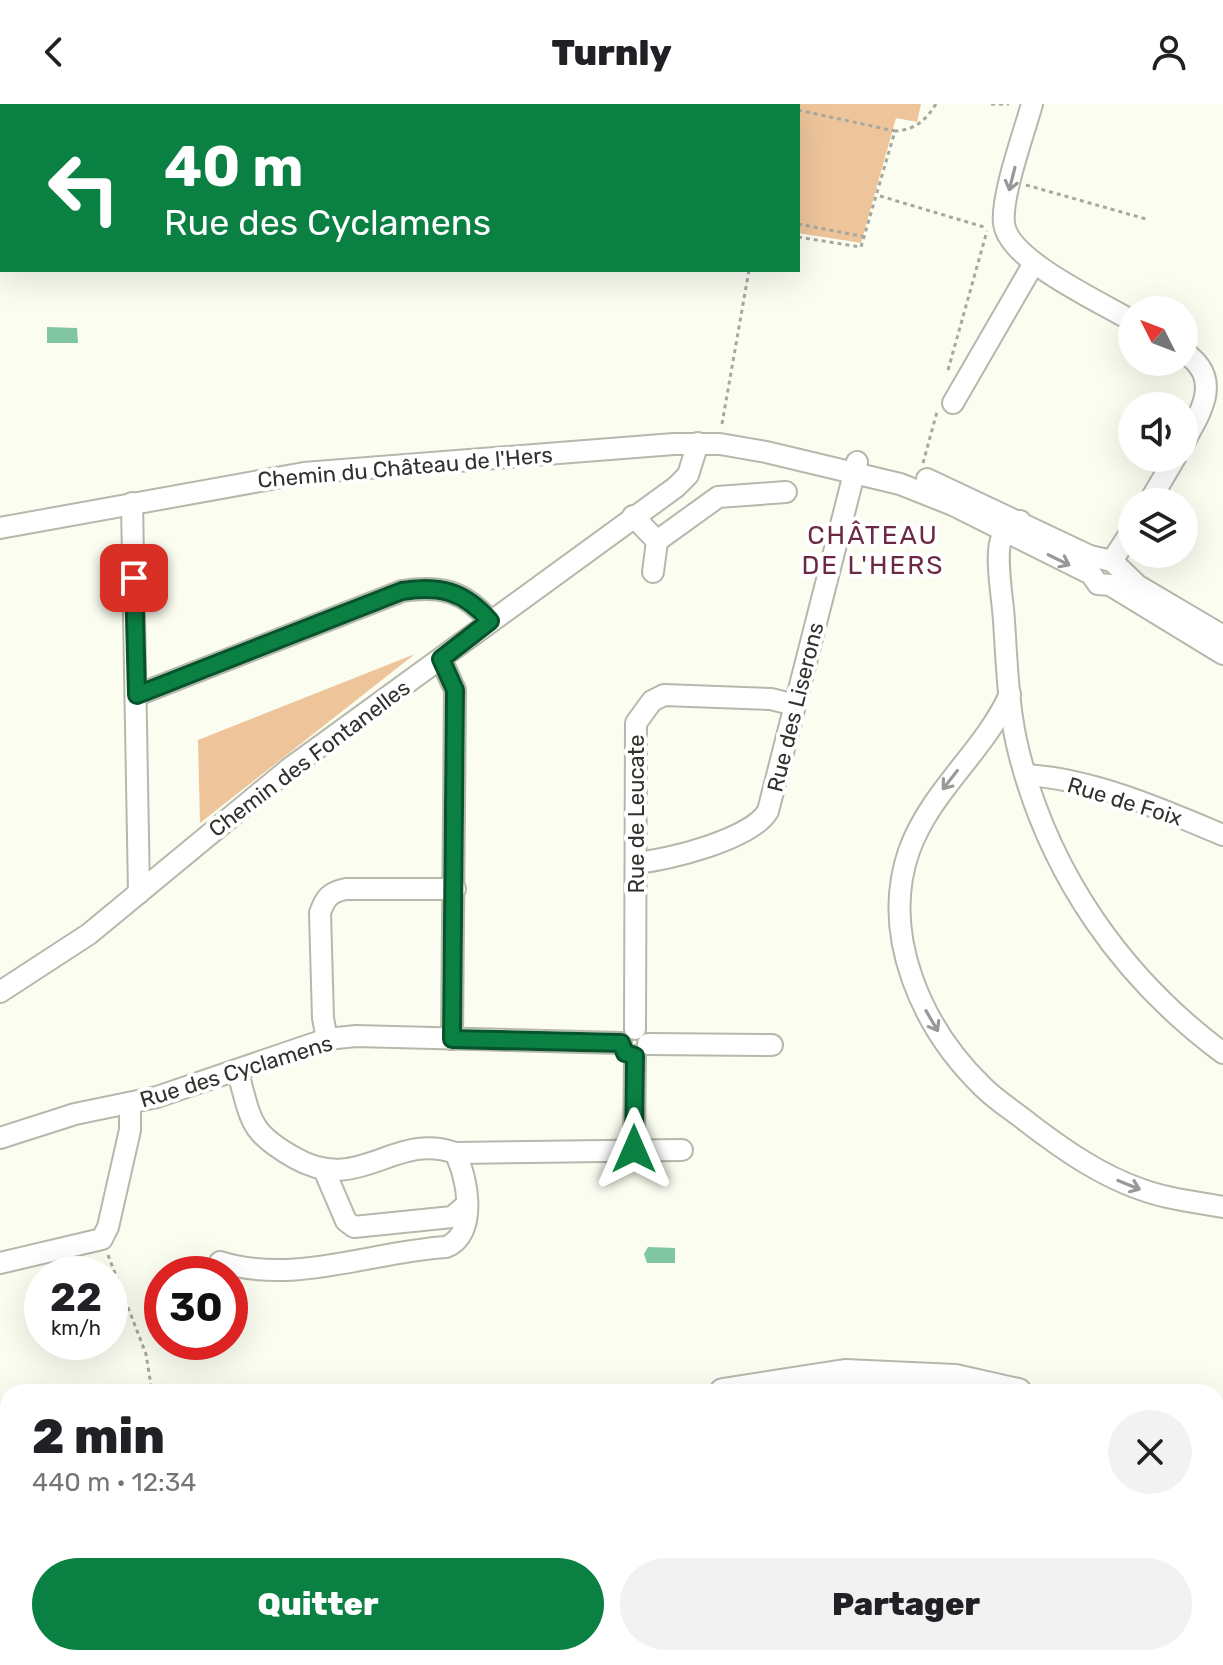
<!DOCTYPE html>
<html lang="fr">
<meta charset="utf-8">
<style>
:root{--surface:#fff;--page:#f2f2f2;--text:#202124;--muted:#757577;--accent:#0b8043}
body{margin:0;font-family:Rubik,sans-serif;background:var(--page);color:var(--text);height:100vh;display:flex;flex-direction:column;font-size:30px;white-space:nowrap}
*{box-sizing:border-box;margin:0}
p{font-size:26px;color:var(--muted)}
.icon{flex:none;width:44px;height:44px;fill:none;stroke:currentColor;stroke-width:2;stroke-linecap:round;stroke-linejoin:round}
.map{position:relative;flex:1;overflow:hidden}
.sheet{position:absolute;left:0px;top:1280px;width:1224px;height:282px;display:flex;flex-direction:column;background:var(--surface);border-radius:24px 24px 0 0;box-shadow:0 8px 32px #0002}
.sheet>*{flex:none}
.guide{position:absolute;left:0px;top:0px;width:800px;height:168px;box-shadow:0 8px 32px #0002;background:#0b8043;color:#fff;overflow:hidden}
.needle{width:52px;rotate:312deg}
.buttons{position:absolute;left:1118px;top:192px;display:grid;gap:16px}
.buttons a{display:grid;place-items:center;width:80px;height:80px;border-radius:50%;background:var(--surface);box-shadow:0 8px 32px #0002;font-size:40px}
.speed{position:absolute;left:24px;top:1152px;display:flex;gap:16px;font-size:40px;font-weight:700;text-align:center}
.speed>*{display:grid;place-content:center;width:104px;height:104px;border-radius:50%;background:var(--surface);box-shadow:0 8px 32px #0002;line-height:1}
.speed small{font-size:20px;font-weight:400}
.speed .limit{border:12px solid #d22;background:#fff;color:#111}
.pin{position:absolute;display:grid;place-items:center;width:68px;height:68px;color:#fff;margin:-34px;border-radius:16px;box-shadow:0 4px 12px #0006}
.me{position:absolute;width:88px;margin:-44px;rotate:0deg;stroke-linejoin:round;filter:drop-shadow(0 0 6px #0008)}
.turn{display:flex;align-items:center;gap:28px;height:168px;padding:0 32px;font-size:36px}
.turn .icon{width:104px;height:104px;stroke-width:2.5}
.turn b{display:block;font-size:56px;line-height:68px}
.round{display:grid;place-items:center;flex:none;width:84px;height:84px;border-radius:42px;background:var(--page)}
.summary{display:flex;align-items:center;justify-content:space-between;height:136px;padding:0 32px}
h1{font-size:48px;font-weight:800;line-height:60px}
.primary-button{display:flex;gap:16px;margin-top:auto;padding:16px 32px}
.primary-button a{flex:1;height:92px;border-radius:48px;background:var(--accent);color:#fff;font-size:32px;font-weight:800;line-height:92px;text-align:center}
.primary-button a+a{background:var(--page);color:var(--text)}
header{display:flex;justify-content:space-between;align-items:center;height:104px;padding:0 32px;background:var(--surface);font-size:36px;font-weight:800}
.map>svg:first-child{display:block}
.park{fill:#eec59b}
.water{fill:#80c5a4}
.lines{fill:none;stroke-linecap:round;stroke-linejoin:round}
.minor-casing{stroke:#b6b8ac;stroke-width:24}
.major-casing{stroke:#b6b8ac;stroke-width:30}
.path{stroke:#a6a89f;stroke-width:3;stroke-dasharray:4 4;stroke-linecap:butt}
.minor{stroke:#fff;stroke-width:20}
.major{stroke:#fff;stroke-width:26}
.oneway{stroke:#989896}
.route-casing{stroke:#07532c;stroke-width:20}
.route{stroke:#0b8043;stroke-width:14}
.labels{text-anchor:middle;stroke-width:8;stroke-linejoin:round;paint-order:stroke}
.street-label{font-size:22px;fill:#31322d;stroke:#fff}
.quarter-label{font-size:26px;letter-spacing:2px;fill:#6c2945;stroke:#fff}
</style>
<header><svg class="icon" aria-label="back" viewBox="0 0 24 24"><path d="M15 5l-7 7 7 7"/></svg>Turnly<svg class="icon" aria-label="person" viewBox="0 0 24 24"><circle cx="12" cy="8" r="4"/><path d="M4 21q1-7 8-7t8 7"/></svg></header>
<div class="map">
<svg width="1223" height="1561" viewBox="0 0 1223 1561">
<rect width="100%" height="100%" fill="#fafdf0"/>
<!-- park -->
<g class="park">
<path d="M687,0H921L917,18L896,14L861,139L798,129V2Z"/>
<path d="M415,550L200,719L198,636Z"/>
</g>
<!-- water -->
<g class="water">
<path d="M47,223L77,224L78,239H47Z"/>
<path d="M648,1143L675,1144V1159H647L644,1150Z"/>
</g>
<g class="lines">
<defs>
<g id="minor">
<path d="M1032,0C1024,29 1001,92 1004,119C1007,156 1101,198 1132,217"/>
<path d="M442,2L443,0"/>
<path d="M0,41H2"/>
<path d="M0,73L2,74"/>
<path d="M1184,248C1222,274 1203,305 1184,338"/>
<path d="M953,299L1034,159"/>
<path d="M927,375L1090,452L1112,457L1137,481L1223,532"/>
<path d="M1149,398L1175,354"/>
<path d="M132,399L139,789"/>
<path d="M633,412L657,437L718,393L786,388"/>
<path d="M1020,417C1014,422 1006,426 1002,433C994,450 1003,496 1004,517C1007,561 1008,606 1019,649C1050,771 1122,874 1223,949"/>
<path d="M0,424L304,369L674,340H720L766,348L900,380L953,401L1091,470L1098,480L1110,481L1223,550"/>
<path d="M1112,457L1132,426"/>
<path d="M653,468L657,437"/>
<path d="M441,555L455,586L452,935"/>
<path d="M1010,590C984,648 931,686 909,747C880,831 922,924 983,983C997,997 1015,1008 1031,1021C1064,1046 1100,1071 1140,1085C1167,1095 1195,1098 1223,1103"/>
<path d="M137,591L402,487C441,481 464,487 490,517"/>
<path d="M1026,671C1093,675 1161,705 1223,731"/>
<path d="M636,759C669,756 752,735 768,707L857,358"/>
<path d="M0,888L89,830L290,664L676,383L688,371L698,339"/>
<path d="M635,925L636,619L652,597L664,591L771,595L795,601"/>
<path d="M327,935L323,914L320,809C325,794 330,788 346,785H455"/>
<path d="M648,940L772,941"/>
<path d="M0,1034L75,1010L157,993L327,935L356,932L621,939"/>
<path d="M634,1045L635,952"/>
<path d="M455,1049L682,1046"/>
<path d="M325,1068L346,1117L354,1123L452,1113L466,1101"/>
<path d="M220,1158C295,1181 370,1148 446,1143C478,1131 468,1074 455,1049C394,1027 360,1091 295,1054C247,1027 252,1016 237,966"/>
<path d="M0,1159L102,1135L108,1123L130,1026V1000"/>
<path d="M468,1554L480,1561"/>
<path d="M742,1554L751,1561"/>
<path d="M1034,1554L1044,1561"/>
<path d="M0,1559L33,1554"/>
<path d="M140,1561V1554"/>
<path d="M606,1561L647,1554"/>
<path d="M1000,1561L1004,1554"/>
</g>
<g id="major">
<path d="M723,1288L845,1269L955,1274L1018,1288"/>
<path d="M1216,1324L1223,1323"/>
<path d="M0,1425L8,1423"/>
</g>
</defs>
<!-- minor casing -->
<use href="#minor" class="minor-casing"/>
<!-- major casing -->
<use href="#major" class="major-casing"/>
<!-- path -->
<g class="path">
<path d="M771,0L778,2"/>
<path d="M991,0H1009"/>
<path d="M690,2V0"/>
<path d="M798,6L895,27"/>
<path d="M1026,81L1146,115"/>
<path d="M880,92L984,123"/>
<path d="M798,120L866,133"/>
<path d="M798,133L861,143L895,27C915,26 926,16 936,0"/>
<path d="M948,266L987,127"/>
<path d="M722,320L749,166"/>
<path d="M923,359L937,308"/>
<path d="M108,1151L146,1250L152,1288"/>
</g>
<!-- minor -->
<use href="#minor" class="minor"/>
<!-- major -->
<use href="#major" class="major"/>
</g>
<!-- one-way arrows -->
<defs><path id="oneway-shaft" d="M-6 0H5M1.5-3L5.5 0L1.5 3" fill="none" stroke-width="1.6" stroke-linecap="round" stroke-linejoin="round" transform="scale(2)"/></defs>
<g class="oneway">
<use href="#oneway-shaft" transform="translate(1012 75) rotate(104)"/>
<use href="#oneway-shaft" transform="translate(1059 456) rotate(26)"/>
<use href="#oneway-shaft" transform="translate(950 676) rotate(128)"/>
<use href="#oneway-shaft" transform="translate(932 917) rotate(60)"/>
<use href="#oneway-shaft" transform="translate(1129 1081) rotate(22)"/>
</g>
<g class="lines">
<defs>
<path id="route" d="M134,474L137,591L402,487C440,481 464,487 490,517L441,555L455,586L452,935L621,939L625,949L635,952L634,1045"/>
</defs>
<!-- route casing -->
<use href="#route" class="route-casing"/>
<!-- route -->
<use href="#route" class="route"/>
</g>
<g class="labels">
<!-- street labels -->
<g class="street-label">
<text transform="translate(405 363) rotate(-5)" y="8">Chemin du Château de l'Hers</text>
<text transform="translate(795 603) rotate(-76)" y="8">Rue des Liserons</text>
<text transform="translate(309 654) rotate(-37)" y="8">Chemin des Fontanelles</text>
<text transform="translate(1125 697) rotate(17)" y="8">Rue de Foix</text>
<text transform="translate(636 710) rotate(-90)" y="8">Rue de Leucate</text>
<text transform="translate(236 967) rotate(-17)" y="8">Rue des Cyclamens</text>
</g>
<!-- quarter labels -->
<g class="quarter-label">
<text x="873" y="440">CHÂTEAU<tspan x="873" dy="30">DE L'HERS</tspan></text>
</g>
</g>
</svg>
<div class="buttons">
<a><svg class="needle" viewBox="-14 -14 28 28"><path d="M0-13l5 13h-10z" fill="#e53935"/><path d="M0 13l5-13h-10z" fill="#757577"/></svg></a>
<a><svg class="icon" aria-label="sound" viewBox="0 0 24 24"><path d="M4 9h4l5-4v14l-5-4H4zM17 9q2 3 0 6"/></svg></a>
<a><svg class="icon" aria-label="layers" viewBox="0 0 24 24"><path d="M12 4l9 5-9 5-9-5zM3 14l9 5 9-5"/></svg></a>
</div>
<div class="speed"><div>22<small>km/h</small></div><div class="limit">30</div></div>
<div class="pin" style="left:134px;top:474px;background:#d93025"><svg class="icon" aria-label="arrive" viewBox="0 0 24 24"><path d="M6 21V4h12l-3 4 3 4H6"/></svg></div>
<svg class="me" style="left:634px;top:1045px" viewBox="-20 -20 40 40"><path d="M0-17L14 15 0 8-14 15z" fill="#0b8043" stroke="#fff" stroke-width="4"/></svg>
<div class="guide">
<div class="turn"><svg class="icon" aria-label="left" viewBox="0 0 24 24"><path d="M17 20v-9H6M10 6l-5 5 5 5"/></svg><div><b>40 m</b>Rue des Cyclamens</div></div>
</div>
<section class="sheet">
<div class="summary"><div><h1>2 min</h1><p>440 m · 12:34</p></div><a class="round"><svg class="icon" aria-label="close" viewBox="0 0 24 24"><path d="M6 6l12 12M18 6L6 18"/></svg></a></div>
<div class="primary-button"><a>Quitter</a><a>Partager</a></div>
</section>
</div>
